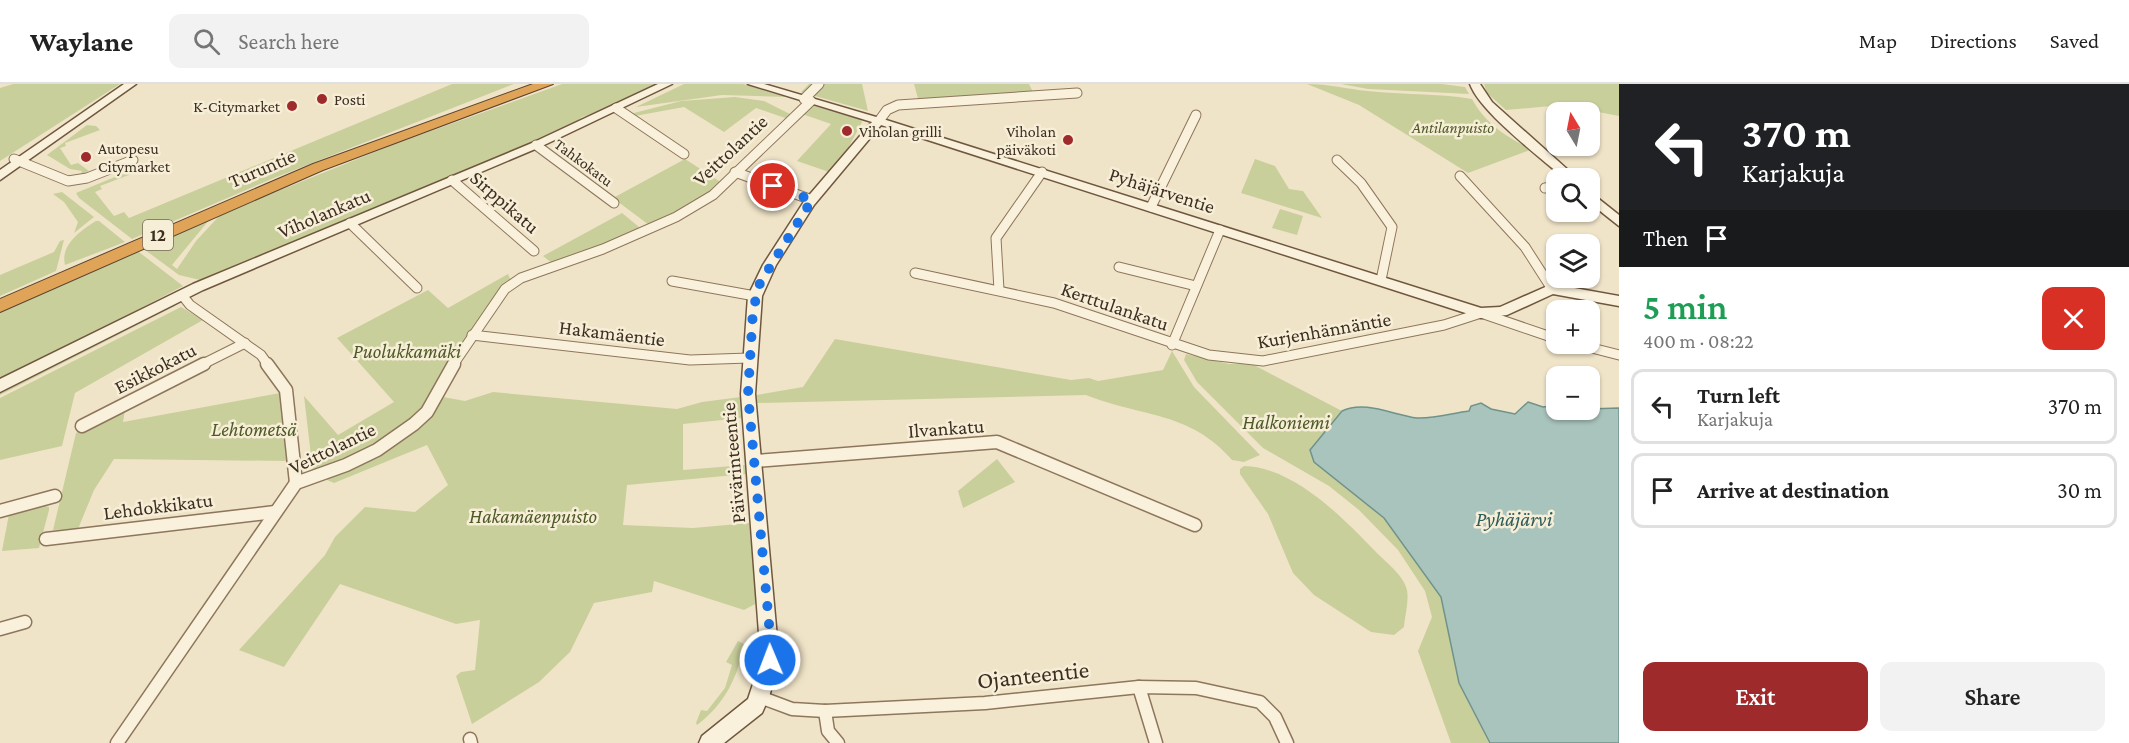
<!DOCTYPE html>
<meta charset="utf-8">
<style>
:root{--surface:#fff;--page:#f2f2f2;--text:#222;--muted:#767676;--line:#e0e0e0;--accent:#9e2a2b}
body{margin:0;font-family:"Crimson Pro",serif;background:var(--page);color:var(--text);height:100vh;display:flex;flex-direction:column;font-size:22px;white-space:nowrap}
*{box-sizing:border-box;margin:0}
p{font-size:20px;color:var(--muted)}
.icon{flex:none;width:33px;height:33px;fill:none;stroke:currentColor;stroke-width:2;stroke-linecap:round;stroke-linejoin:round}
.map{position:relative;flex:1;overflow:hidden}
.side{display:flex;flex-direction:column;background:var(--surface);width:510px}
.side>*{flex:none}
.hud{background:#202124;color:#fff;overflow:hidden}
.needle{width:39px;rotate:350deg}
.buttons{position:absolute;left:1546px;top:18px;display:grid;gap:12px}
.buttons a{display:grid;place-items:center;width:54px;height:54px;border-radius:12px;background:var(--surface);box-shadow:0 2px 4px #0004;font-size:30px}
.pin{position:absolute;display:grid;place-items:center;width:51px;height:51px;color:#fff;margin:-26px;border:3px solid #fff;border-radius:50%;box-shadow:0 2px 6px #0007}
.me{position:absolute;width:66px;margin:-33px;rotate:359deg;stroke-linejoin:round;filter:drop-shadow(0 0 4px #0008)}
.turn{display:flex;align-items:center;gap:21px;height:126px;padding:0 24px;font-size:27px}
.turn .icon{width:78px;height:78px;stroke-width:2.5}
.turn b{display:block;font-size:42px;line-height:51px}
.then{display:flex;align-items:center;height:57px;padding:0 24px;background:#0003;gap:12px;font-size:22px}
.round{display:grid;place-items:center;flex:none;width:63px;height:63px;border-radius:12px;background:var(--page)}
.overview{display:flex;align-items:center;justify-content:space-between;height:102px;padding:0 24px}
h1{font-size:36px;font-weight:600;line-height:45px;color:#1e9e55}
.cta{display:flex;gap:12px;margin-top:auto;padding:12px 24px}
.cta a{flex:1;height:69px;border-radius:12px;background:var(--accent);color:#fff;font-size:24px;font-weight:600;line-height:69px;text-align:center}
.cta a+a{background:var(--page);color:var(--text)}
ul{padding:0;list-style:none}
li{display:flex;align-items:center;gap:18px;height:75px;margin:0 12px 9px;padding:0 12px;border:3px solid var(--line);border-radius:12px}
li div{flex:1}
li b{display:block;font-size:22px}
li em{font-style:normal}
header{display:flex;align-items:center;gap:36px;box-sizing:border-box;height:84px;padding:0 30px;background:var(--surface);border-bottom:2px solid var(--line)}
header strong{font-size:28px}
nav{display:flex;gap:33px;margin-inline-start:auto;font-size:21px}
.search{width:420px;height:54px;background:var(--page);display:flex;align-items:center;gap:15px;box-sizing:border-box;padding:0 21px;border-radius:12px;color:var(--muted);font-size:22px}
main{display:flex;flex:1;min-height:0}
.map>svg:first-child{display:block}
.green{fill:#c9cf9b}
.water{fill:#a9c4bc;stroke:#6f938a;stroke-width:1.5}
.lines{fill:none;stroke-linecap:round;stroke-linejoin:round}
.street-far1-casing{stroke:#8d765c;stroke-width:11}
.street-casing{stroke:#8d765c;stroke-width:15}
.secondary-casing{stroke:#6f573f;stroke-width:3}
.highway-casing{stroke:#5b4430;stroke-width:2}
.street-far1{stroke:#faf1dc;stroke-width:9}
.street{stroke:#faf1dc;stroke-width:12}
.secondary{fill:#faf1dc;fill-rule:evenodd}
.highway{fill:#e0a458;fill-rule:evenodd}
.route{stroke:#1a73e8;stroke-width:10;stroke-dasharray:0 18}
.poi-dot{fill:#9e2a2b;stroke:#f7eed8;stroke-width:2}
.labels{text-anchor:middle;stroke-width:5;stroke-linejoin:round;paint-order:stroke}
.far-poi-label{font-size:16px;fill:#3d2e20;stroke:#f7eed8;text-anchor:start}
.far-park-label{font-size:16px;font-style:italic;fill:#4d5a26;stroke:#f7eed8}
.far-street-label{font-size:16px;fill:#3d2e20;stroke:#f7eed8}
.shield{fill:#f7eed8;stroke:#756857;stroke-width:1.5}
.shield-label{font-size:18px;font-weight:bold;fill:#3d2e20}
.street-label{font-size:20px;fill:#3d2e20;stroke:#f7eed8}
.park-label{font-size:20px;font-style:italic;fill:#4d5a26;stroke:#f7eed8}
.water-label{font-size:21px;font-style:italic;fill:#2f5d5a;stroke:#f7eed8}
.near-street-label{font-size:24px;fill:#3d2e20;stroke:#f7eed8}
</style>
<header>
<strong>Waylane</strong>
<div class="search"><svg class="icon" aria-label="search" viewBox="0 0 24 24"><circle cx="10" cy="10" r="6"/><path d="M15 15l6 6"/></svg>Search here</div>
<nav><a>Map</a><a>Directions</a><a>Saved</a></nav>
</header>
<main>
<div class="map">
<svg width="1619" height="659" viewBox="0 0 1619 659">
<rect width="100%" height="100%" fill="#f0e4c8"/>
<!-- green -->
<g class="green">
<path d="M13,0H120L0,77V4Z"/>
<path d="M452,0H514L274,94L132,155L79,114L76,109L132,86L134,89L100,102L102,105L95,108L114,132L124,128L129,134Z"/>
<path d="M562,0H659L604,26L582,33L572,41L529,60L200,196L179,191L141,163L210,135L172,181L177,185L196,157L221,130L392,61Z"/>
<path d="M684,0H743L787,13L722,11L636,23Z"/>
<path d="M809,0H862L868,27L801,8Z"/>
<path d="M914,0H1029L1034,10L919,18Z"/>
<path d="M1307,0C1329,0 1347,5 1368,7C1403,11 1437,9 1472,15C1484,38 1509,56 1533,65L1468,89L1359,21Z"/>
<path d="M1341,0H1442L1465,3L1469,10L1368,5Z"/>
<path d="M1484,0H1619V32L1562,21L1506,26L1487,9Z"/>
<path d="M735,13L764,17L792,31L788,35L756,24L724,48L684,23L635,32L630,30L681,17Z"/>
<path d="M811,21L860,35L862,38L846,68L829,88L797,77L831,40L802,30Z"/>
<path d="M87,41L96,42L100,46L65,59L66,62L60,64L71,81L78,79L89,87L122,76L81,90L82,87L70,85L47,71Z"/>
<path d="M685,75L719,97L720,99L706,114L649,141L613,114Z"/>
<path d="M1255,75L1275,82L1289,105L1303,107L1322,134L1241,109Z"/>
<path d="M62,108L94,133L74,149L78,138L64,118L53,110Z"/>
<path d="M1280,125L1303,132L1297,151L1272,144Z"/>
<path d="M622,129L639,143V147L552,179L543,172Z"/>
<path d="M96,137H99L125,158L65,181C60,161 80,147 96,137Z"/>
<path d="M64,156L56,187L0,212V191L54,168L60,157Z"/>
<path d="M135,165L183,202L0,298V226Z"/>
<path d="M508,190L511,197L495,213L460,262L433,306L424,327L376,363L313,389L304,312L338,351L394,318L337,254L428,206L448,224Z"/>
<path d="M177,221L0,311V307L166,224Z"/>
<path d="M181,223L203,236L75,309L62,362L0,376V314Z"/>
<path d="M835,255L1071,296L1089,294L1098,297L1163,286L1172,267L1194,303L1260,371L1244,378L1232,376C1190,327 1140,333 1086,311L757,319L756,311L803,303Z"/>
<path d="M1186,270L1229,280H1252L1342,327L1310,365L1314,378L1384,434L1441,513L1459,599L1489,659H1451L1418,567L1432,533L1425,507L1398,466L1359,426L1329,402L1263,364L1197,298L1184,276Z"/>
<path d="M493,308L677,325L702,318L741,313L742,334L683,340V386L745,381L746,390L627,401L623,441L693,444L749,439L757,519L744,526L654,497L652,508L594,519L570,568L539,598L472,640L456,592L461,588L475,586L480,536L456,540L340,500L284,583L239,566L325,471L335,453L365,423L415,428L448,401L427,361L334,399L327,396L328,392L379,368L438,312L465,317Z"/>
<path d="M280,309L288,377L114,375L94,406L78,445L53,446L76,349L125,326L123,338Z"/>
<path d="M997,375L1015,398L963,424L958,407Z"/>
<path d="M1244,382C1295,383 1345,436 1378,470C1387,479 1404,492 1407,506C1409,517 1405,532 1404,543L1394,551L1371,548L1314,511L1293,489L1268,430L1240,390V385Z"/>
<path d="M42,421L49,423V426L39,464L2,467L9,430Z"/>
<path d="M738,557L744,560C738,593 725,620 697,641L696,639L701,626L707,627L725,604L732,581L726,578Z"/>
</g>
<!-- water -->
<path class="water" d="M1528,318L1543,323L1557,321V326L1619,324V659H1490L1459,599L1441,513L1384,434L1314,378L1310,366L1342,327C1365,316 1393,331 1417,334C1433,335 1453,329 1469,327L1471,322L1481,319L1491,325L1515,330Z"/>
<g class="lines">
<defs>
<g id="street-far1">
<path d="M804,15L819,0"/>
<path d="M616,24L684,70"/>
<path d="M879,37L887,26L898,21L1077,9"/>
<path d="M536,61L614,119"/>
<path d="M14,75L68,97L87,94L133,76"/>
<path d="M1337,76L1361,99L1392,143L1381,196"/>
<path d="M735,88L812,116"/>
<path d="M1460,92L1525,163L1552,205"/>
<path d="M452,96L534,167"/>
<path d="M1545,104L1557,102"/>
<path d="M1151,123L1196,31"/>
<path d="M350,139L417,204"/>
<path d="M1119,183L1196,202"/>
<path d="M915,189L1054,219L1209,271L1263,277L1444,241L1481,229L1557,255"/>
<path d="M672,197L755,212"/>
<path d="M999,206L996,154L1042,88"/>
<path d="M182,211L190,221L261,271L268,281"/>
<path d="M472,251L690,276L749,274"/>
<path d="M1576,260L1619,271"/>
<path d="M1172,261L1220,146"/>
<path d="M201,281L245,259"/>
<path d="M453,281L505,205L521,194L603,165L676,133L713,111L811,17"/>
</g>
<g id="street">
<path d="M267,280L286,306L296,399"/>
<path d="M82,342L204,280"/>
<path d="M755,377L997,358L1195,441"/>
<path d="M0,427L55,412"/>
<path d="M46,455L275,428"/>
<path d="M0,545L25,538"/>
<path d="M1139,603L1156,659"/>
<path d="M760,613L792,625L825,627L985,619L1139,603L1196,604L1260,618L1275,633L1287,659"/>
<path d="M825,627L828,647L838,659"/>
<path d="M470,655L471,659"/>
<path d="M117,659L296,399L346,381L377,366L414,340L427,328L454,280"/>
</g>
<g id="secondary">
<path d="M124,0H136L0,96V86Z"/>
<path d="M658,0H672L540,63L203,206L0,308V295L193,200L532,59Z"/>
<path d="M748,0H764L883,35L1481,224L1500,223L1552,200L1619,212V222L1553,210L1507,231L1481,234L881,41L814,121L776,181L762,212L755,310L779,576L769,613L762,629L724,659H699L702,652L748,615L761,576L741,310L748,212L763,181L805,116L872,38Z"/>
<path d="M1470,0H1480L1492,18L1577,94H1564C1540,73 1480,28 1470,0Z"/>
<path d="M1590,108L1619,131V142L1590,119Z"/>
</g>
<path id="highway" d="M533,0H553L323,86L0,228V215L313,80Z"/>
</defs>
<!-- street-far1 casing -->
<use href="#street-far1" class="street-far1-casing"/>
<!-- street casing -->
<use href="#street" class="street-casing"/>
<!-- secondary casing -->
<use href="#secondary" class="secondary-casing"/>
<!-- highway casing -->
<use href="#highway" class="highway-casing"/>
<!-- street-far1 -->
<use href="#street-far1" class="street-far1"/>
<!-- street -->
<use href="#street" class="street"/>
<!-- secondary -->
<use href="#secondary" class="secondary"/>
<!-- highway -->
<use href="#highway" class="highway"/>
</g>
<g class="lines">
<!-- route -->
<path class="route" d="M770,576V551L748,310L753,226L760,199L812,116L773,102"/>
</g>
<!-- markers -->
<g class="poi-dot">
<circle cx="322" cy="15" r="6"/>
<circle cx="292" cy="22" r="6"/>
<circle cx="847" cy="47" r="6"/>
<circle cx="1068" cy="56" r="6"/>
<circle cx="86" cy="73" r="6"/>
</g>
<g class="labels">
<!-- far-poi labels -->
<g class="far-poi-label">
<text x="334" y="21">Posti</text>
<text x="280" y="28" text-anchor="end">K-Citymarket</text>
<text x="859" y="53">Viholan grilli</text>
<text x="1056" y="53" text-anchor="end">Viholan<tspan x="1056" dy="18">päiväkoti</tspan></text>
<text x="98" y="70">Autopesu<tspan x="98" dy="18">Citymarket</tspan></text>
</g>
<!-- far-park labels -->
<g class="far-park-label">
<text x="1453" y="49">Antilanpuisto</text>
</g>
<!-- far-street labels -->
<g class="far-street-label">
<text transform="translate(584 78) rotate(37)" y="6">Tahkokatu</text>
</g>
<!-- shield labels -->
<rect class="shield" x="143" y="136" width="30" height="30" rx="4.5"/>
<g class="shield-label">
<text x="158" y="157">12</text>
</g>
<!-- street labels -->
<g class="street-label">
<text transform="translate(730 66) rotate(-43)" y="7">Veittolantie</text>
<text transform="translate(262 84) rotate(-23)" y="7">Turuntie</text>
<text transform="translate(1162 106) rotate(18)" y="7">Pyhäjärventie</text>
<text transform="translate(505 118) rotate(41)" y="7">Sirppikatu</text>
<text transform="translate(324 129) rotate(-23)" y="7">Viholankatu</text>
<text transform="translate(1115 222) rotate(19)" y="7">Kerttulankatu</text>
<text transform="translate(1324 246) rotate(-10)" y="7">Kurjenhännäntie</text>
<text transform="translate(612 249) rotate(7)" y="7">Hakamäentie</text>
<text transform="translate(155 284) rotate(-27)" y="7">Esikkokatu</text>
<text transform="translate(946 344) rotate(-4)" y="7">Ilvankatu</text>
<text transform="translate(332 364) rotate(-26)" y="7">Veittolantie</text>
<text transform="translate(733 379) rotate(-95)" y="7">Päivärinteentie</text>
<text transform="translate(158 422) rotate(-7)" y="7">Lehdokkikatu</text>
</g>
<!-- park labels -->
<g class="park-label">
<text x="407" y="274">Puolukkamäki</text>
<text x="1286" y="345">Halkoniemi</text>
<text x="254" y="352">Lehtometsä</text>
<text x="533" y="439">Hakamäenpuisto</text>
</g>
<!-- water labels -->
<g class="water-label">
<text x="1514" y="442">Pyhäjärvi</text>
</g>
<!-- near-street labels -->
<g class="near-street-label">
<text transform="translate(1033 591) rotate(-6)" y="8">Ojanteentie</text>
</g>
</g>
</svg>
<div class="buttons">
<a><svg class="needle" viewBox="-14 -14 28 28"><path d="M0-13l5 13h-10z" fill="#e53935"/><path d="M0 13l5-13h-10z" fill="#767676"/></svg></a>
<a><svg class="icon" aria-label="search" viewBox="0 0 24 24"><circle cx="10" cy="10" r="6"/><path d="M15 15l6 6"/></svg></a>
<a><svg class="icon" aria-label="layers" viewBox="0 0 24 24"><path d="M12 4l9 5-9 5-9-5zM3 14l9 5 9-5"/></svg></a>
<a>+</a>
<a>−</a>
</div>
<div class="pin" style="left:773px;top:102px;background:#d93025"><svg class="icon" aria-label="arrive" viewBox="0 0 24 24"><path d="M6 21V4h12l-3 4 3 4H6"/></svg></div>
<svg class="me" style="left:770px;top:576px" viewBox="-20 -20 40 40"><circle r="17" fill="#1a73e8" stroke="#fff" stroke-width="3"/><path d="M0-11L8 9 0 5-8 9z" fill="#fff"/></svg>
</div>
<section class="side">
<div class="hud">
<div class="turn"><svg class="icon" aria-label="left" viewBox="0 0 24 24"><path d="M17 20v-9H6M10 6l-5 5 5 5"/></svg><div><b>370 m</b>Karjakuja</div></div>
<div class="then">Then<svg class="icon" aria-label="arrive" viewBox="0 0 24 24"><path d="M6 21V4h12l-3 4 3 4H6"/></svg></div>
</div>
<div class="overview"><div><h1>5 min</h1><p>400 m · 08:22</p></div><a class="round" style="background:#d93025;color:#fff"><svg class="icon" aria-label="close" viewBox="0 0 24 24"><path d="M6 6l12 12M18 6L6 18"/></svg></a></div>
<ul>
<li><svg class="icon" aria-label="left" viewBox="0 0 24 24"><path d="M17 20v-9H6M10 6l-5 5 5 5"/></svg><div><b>Turn left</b><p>Karjakuja</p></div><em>370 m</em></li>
<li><svg class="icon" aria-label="arrive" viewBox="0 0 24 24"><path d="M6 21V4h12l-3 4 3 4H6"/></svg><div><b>Arrive at destination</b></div><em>30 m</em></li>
</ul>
<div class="cta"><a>Exit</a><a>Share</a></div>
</section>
</main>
